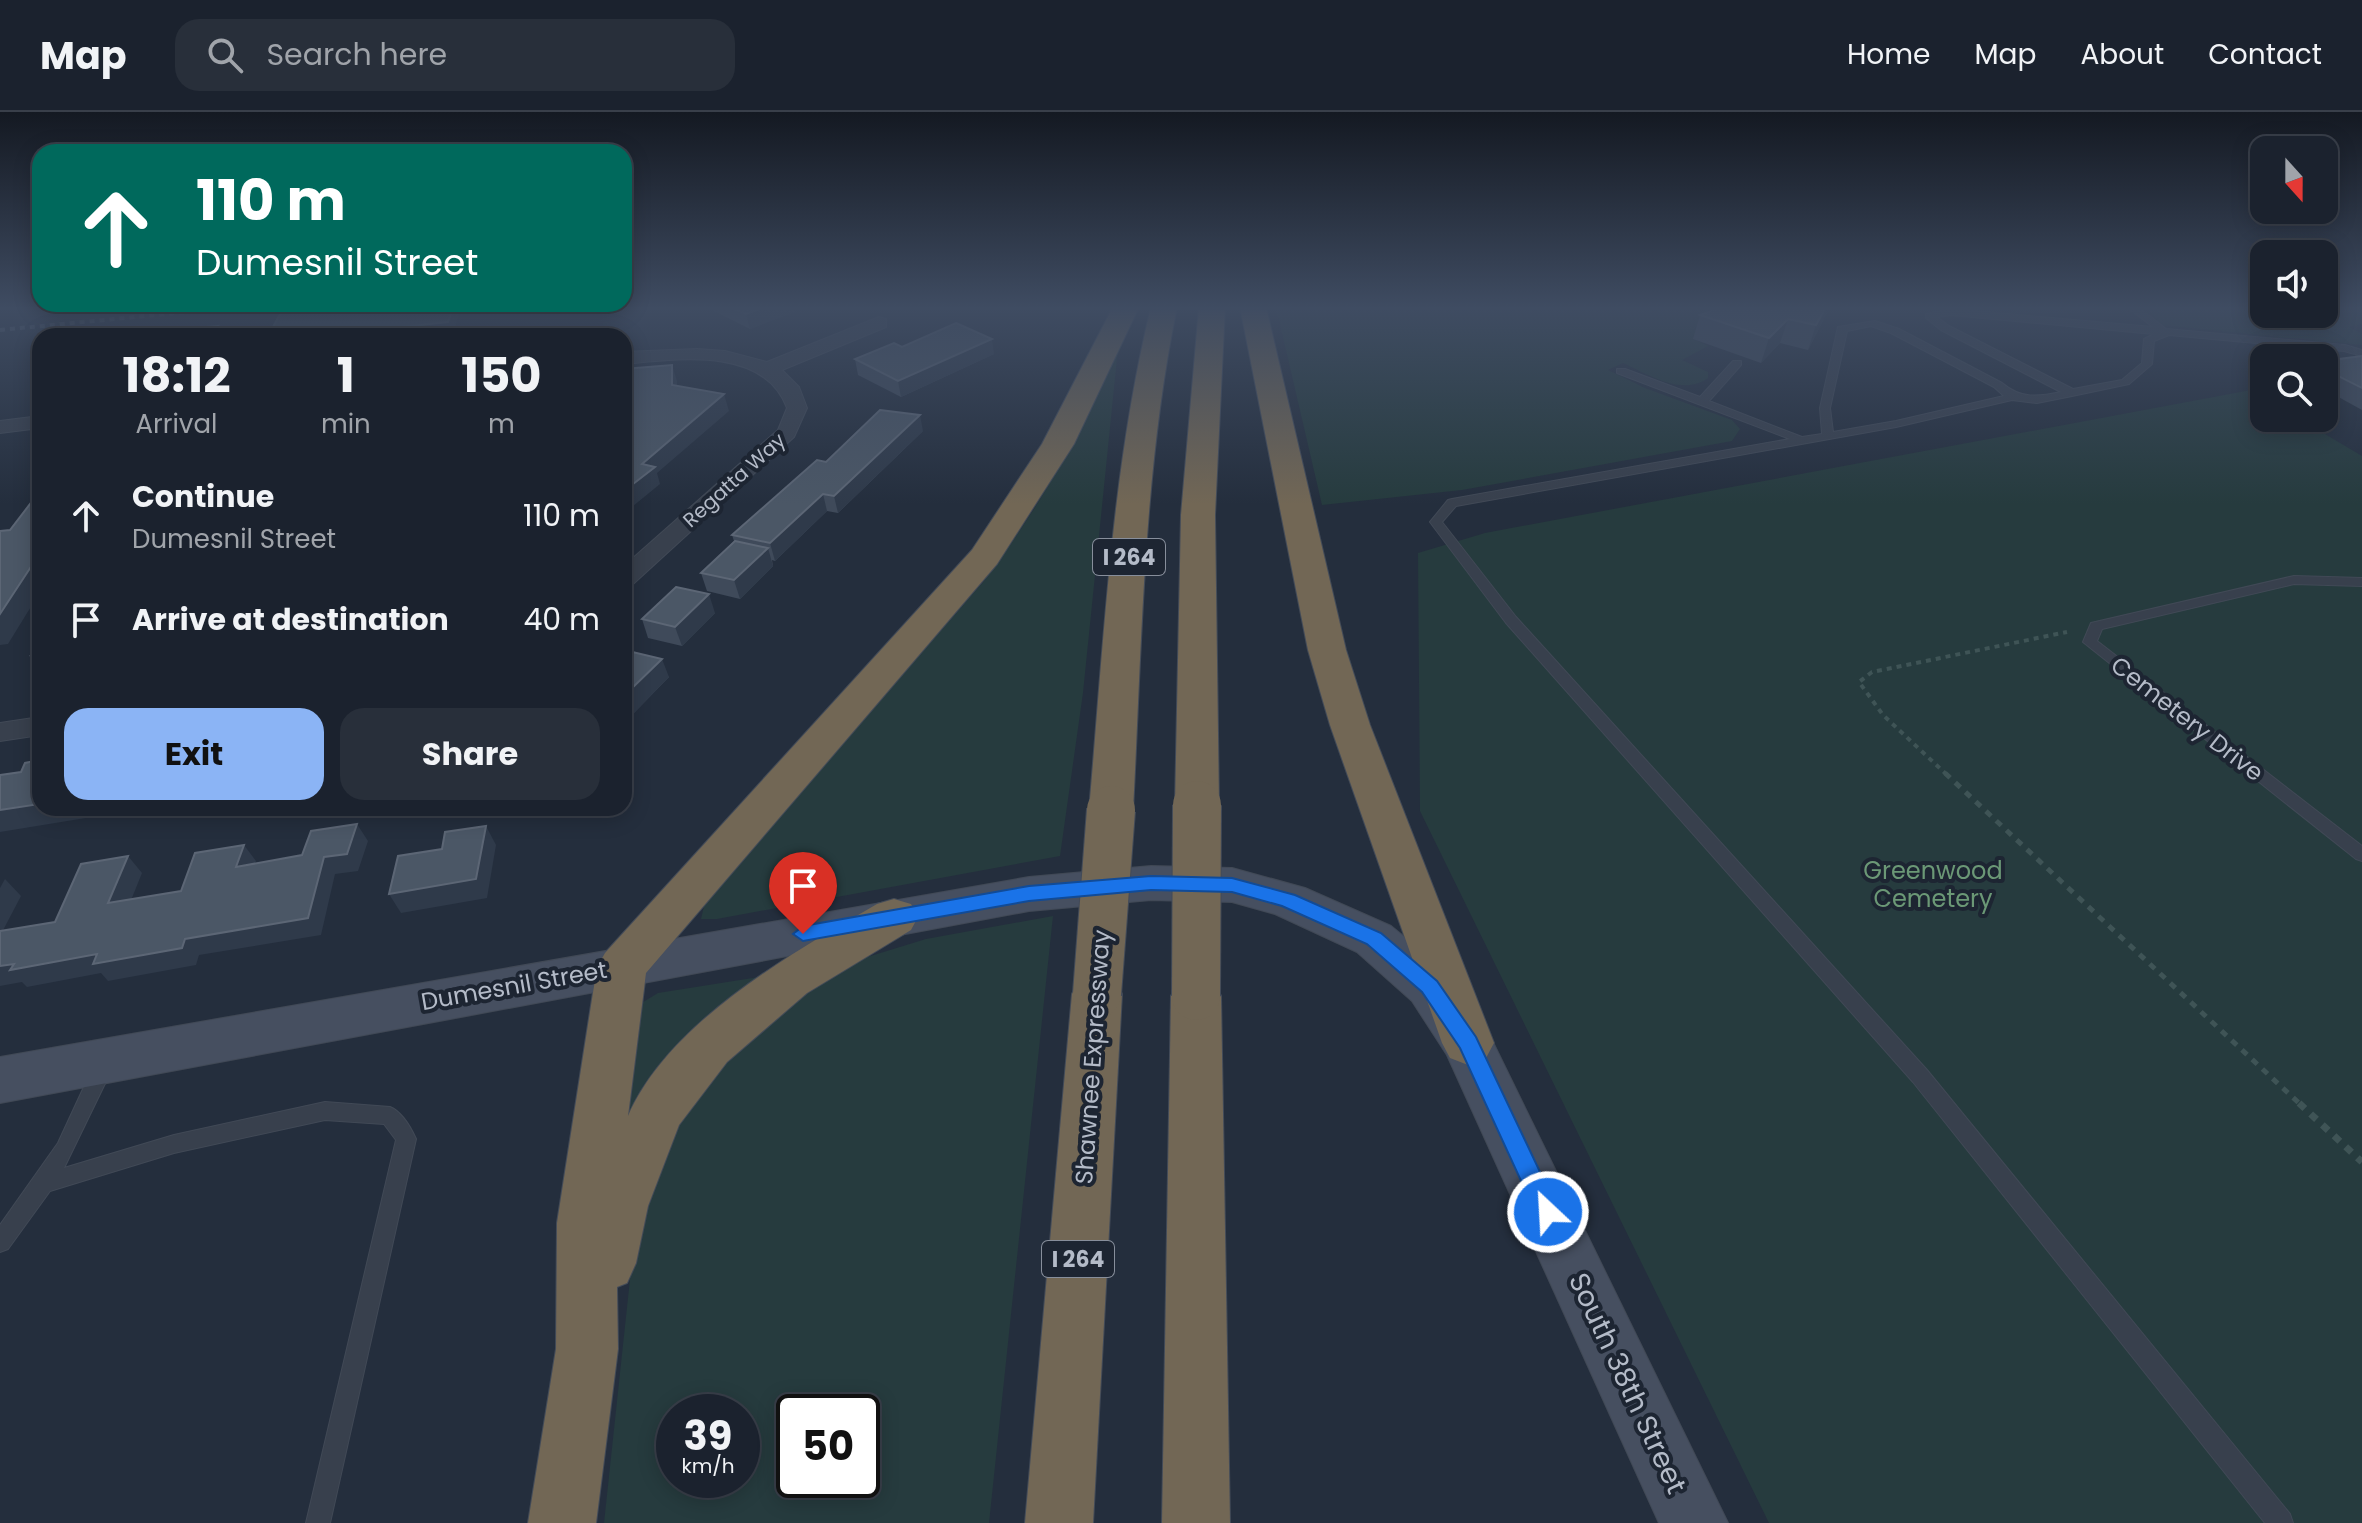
<!DOCTYPE html>
<style>
:root{--surface:#1b222e;--page:#282f3a;--text:#f1f3f6;--muted:#a0a4aa;--line:#393f4a;--accent:#8bb4f5}
body{margin:0;font-family:Poppins,sans-serif;background:var(--page);color:var(--text);height:100vh;display:flex;flex-direction:column;font-size:30px;white-space:nowrap}
*{box-sizing:border-box;margin:0}
p{font-size:26px;color:var(--muted)}
.icon{flex:none;width:44px;height:44px;fill:none;stroke:currentColor;stroke-width:2;stroke-linecap:round;stroke-linejoin:round}
.map{position:relative;flex:1;overflow:hidden}
.panel{position:absolute;left:32px;top:216px;width:600px;height:488px;display:flex;flex-direction:column;background:var(--surface);border-radius:24px;box-shadow:0 4px 20px #0003,0 0 0 2px var(--line)}
.panel>*{flex:none}
.banner{position:absolute;left:32px;top:32px;width:600px;height:168px;border-radius:24px;box-shadow:0 4px 20px #0003,0 0 0 2px var(--line);background:#00695c;color:#fff;overflow:hidden}
.needle{width:52px;rotate:159deg}
.fabs{position:absolute;left:2250px;top:24px;display:grid;gap:16px}
.fabs a{display:grid;place-items:center;width:88px;height:88px;border-radius:16px;background:var(--surface);box-shadow:0 4px 20px #0003,0 0 0 2px var(--line);font-size:40px}
.speed{position:absolute;left:656px;top:1282px;display:flex;gap:16px;font-size:40px;font-weight:700;text-align:center}
.speed>*{display:grid;place-content:center;width:104px;height:104px;border-radius:50%;background:var(--surface);box-shadow:0 4px 20px #0003,0 0 0 2px var(--line);line-height:1}
.speed small{font-size:20px;font-weight:400}
.speed .limit{border:4px solid #111;border-radius:12px;background:#fff;color:#111}
.pin{position:absolute;display:grid;place-items:center;width:68px;height:68px;color:#fff;margin:-82px -34px;border-radius:50% 50% 50% 0;rotate:-45deg;box-shadow:0 0 8px #0007}
.pin .icon{rotate:45deg}
.me{position:absolute;width:88px;margin:-44px;rotate:335deg;stroke-linejoin:round;filter:drop-shadow(0 0 6px #0008)}
.turn{display:flex;align-items:center;gap:28px;height:168px;padding:0 32px;font-size:36px}
.turn .icon{width:104px;height:104px;stroke-width:2.5}
.turn b{display:block;font-size:56px;line-height:68px}
.eta{display:flex;justify-content:space-evenly;align-items:center;height:136px;text-align:center}
.eta b{font-size:48px;font-weight:700;line-height:56px}
.primary-button{display:flex;gap:16px;margin-top:auto;padding:16px 32px}
.primary-button a{flex:1;height:92px;border-radius:24px;background:var(--accent);color:#111;font-size:32px;font-weight:700;line-height:92px;text-align:center}
.primary-button a+a{background:var(--page);color:var(--text)}
ul{padding:0;list-style:none}
li{display:flex;align-items:center;gap:24px;height:104px;padding:0 32px}
li div{flex:1}
li b{display:block;font-size:30px}
li em{font-style:normal}
header{display:flex;align-items:center;gap:48px;box-sizing:border-box;height:112px;padding:0 40px;background:var(--surface);border-bottom:2px solid var(--line)}
header strong{font-size:38px}
nav{display:flex;gap:44px;margin-inline-start:auto;font-size:28px}
.search{width:560px;height:72px;background:var(--page);display:flex;align-items:center;gap:20px;box-sizing:border-box;padding:0 28px;border-radius:24px;color:var(--muted);font-size:30px}
.map>svg:first-child{display:block}
.green{fill:#263b3e;fill-rule:evenodd}
.lines{fill:none;stroke-linecap:round;stroke-linejoin:round}
.service-casing{stroke:#414956;stroke-width:2}
.minor-casing{stroke:#414956;stroke-width:2}
.secondary-casing{stroke:#414956;stroke-width:2}
.motorway-casing{stroke:#434b58;stroke-width:2}
.path-far2{stroke:#3f5456;stroke-width:4;stroke-dasharray:5 5;stroke-linecap:butt}
.path-far1{stroke:#3f5456;stroke-width:5;stroke-dasharray:7 7;stroke-linecap:butt}
.path{stroke:#3f5456;stroke-width:7;stroke-dasharray:8 8;stroke-linecap:butt}
.service{fill:#38404d;fill-rule:evenodd}
.minor{fill:#38404d;fill-rule:evenodd}
.secondary{fill:#464f60;fill-rule:evenodd}
.motorway{fill:#726755;fill-rule:evenodd}
.rail{stroke:#5a6474;stroke-width:4;stroke-dasharray:5 5;stroke-linecap:butt}
.motorway-bridge-casing{stroke:#434b58;stroke-width:50;stroke-linecap:butt}
.motorway-bridge{stroke:#726755;stroke-width:48}
.wall{fill:#3f4a5a}
.shaded-wall{fill:#2f3a4a}
.building{fill:#4b5766;stroke:#5c6675;stroke-width:2}
.route{fill:#1a73e8;stroke:#114b97;stroke-width:2}
.labels{text-anchor:middle;stroke-width:8;stroke-linejoin:round;paint-order:stroke}
.far-street-label{font-size:20px;fill:#b4bbc8;stroke:#1d2532}
.shield{fill:#1d2532;stroke:#878e9b;stroke-width:2}
.shield-label{font-size:22px;font-weight:bold;fill:#b4bbc8}
.street-label{font-size:24px;fill:#b4bbc8;stroke:#1d2532}
.park-label{font-size:24px;fill:#6b9876;stroke:#1d2532}
.near-street-label{font-size:28px;fill:#b4bbc8;stroke:#1d2532}
</style>
<header>
<strong>Map</strong>
<div class="search"><svg class="icon" aria-label="search" viewBox="0 0 24 24"><circle cx="10" cy="10" r="6"/><path d="M15 15l6 6"/></svg>Search here</div>
<nav><a>Home</a><a>Map</a><a>About</a><a>Contact</a></nav>
</header>
<div class="map">
<svg width="2362" height="1411" viewBox="0 0 2362 1411">
<rect width="100%" height="100%" fill="#242e3d"/>
<!-- green -->
<g class="green">
<path d="M1276,195H1762L1694,227L1708,234L1682,248L1708,260V266C1683,285 1647,262 1623,251L1608,258L1645,276L1732,308L1740,317L1732,329L1462,378L1322,393Z"/>
<path d="M2147,195H2264V202H2324V195H2362V212L2349,215L2362,222V233L2161,213Z"/>
<path d="M1118,237L1083,581L1060,744L717,807H701L705,790L984,469C1040,394 1081,323 1118,237Z"/>
<path d="M2251,278L2264,286V306H2298L2362,344V1411H1769L1420,699L1418,441L1485,421Z"/>
<path d="M1053,804L989,1411H604L636,1111L697,972L838,854L926,827ZM674,1300H742V1368H674ZM794,1300H862V1368H794Z"/>
<path d="M759,865L618,1018L640,892L658,881Z"/>
</g>
<g class="lines">
<defs>
<g id="service">
<path d="M2127,195H2138L2166,217L2345,233L2362,238V244L2344,239L2169,223L2154,229L2152,252L2129,272L2072,284L2037,291L2012,288L1896,315L1456,394L1442,410L1516,505L1927,958L2290,1402L2293,1411H2265L1913,970L1506,511L1430,410L1448,388L1452,387L1790,327L1617,261V257H1625L1700,285L1733,249H1741V253L1709,289L1802,325L1822,322L1820,296L1838,215L1875,209L1899,217L2002,271C2021,287 2038,285 2061,280L1941,218L1926,206V202L1951,197L2153,215ZM1951,203L2154,222L2144,227L2142,251L2122,268L2073,277L1949,214L1937,205ZM1871,214L1891,221L1994,275L2004,284L1896,309L1833,320L1830,296L1847,219Z"/>
<path d="M2294,464L2362,466V474L2294,472L2102,517L2097,529L2362,734V749L2356,747L2083,530L2091,511Z"/>
<path d="M103,947L110,949L113,955L64,1056L174,1023L325,990L390,995C402,1000 411,1016 416,1027L330,1411H306L396,1028L384,1012L325,1008L174,1041L50,1079L8,1137L0,1140V1113L58,1031L96,949Z"/>
</g>
<g id="minor">
<path d="M879,205L886,207V215L782,258L799,275L807,296L794,325L633,472L624,474V454L778,318L787,296C764,234 677,247 624,252V240L697,237L725,239L767,250Z"/>
<path d="M40,304V316L0,321V309Z"/>
<path d="M40,605V623L0,629V611Z"/>
</g>
<path id="secondary" d="M1151,754L1232,756L1305,776L1391,814L1448,861L1486,916L1728,1411H1659L1447,943L1412,889L1357,840L1275,802L1232,790L1151,788L1029,799L0,991V945L1029,765Z"/>
<g id="motorway">
<path d="M1113,195H1139L1074,332L997,452L646,861L628,1004C669,910 792,841 877,792L894,787L911,792L918,805L911,818L807,881L727,950L679,1013L648,1094L636,1151L627,1171L617,1175L618,1237L596,1411H528L556,1237L557,1111L597,855L605,841L972,438L1042,332Z"/>
<path d="M1151,195H1177C1143,360 1142,530 1133,698L1126,709L1111,713L1096,709L1089,698C1104,530 1111,360 1151,195Z"/>
<path d="M1199,195H1225L1215,403L1219,693L1212,704L1197,708L1182,704L1175,693L1181,403Z"/>
<path d="M1240,195H1266L1346,538L1370,613L1494,931L1486,946L1468,953L1450,946L1442,931L1330,613L1308,538Z"/>
<path d="M1097,862L1115,868L1122,882L1093,1411H1025L1072,882L1079,868Z"/>
<path d="M1196,864L1214,870L1221,884L1230,1411H1162L1171,884L1178,870Z"/>
</g>
</defs>
<!-- service casing -->
<use href="#service" class="service-casing"/>
<!-- minor casing -->
<use href="#minor" class="minor-casing"/>
<!-- secondary casing -->
<use href="#secondary" class="secondary-casing"/>
<!-- motorway casing -->
<use href="#motorway" class="motorway-casing"/>
<!-- path-far2 -->
<path class="path-far2" d="M1947,663L1883,603L1859,570L1872,560L2067,520"/>
<!-- path-far1 -->
<path class="path-far1" d="M1945,661L2301,993"/>
<!-- path -->
<path class="path" d="M2299,991L2362,1050"/>
<!-- service -->
<use href="#service" class="service"/>
<!-- minor -->
<use href="#minor" class="minor"/>
<!-- secondary -->
<use href="#secondary" class="secondary"/>
<!-- motorway -->
<use href="#motorway" class="motorway"/>
<!-- rail -->
<path class="rail" d="M0,218L239,195"/>
<defs>
<g id="motorway-bridge">
<path d="M1097,882L1111,698"/>
<path d="M1196,884L1197,693"/>
</g>
</defs>
<!-- motorway-bridge casing -->
<use href="#motorway-bridge" class="motorway-bridge-casing"/>
<!-- motorway-bridge -->
<use href="#motorway-bridge" class="motorway-bridge"/>
</g>
<!-- wall -->
<g class="wall">
<path d="M710,195H807L750,217L710,197Z"/>
<path d="M1715,195H1830L1808,238L1780,231L1761,251L1693,227L1700,203L1714,198Z"/>
<path d="M902,235L994,242L901,285L858,263L855,247Z"/>
<path d="M2362,244V298L2324,277V249Z"/>
<path d="M923,319L838,401L827,399L775,449L772,448L773,454L740,487L707,479L701,461L734,429L732,423L826,350Z"/>
<path d="M715,501L682,534L648,526L642,507Z"/>
<path d="M624,538L669,565L630,605L624,604Z"/>
</g>
<!-- shaded-wall -->
<g class="shaded-wall">
<path d="M453,195H461L453,222L437,224H362L364,219Z"/>
<path d="M765,195H807L750,217L746,202Z"/>
<path d="M1826,195H1830L1808,238L1816,213Z"/>
<path d="M1788,207L1780,231L1761,251L1769,226Z"/>
<path d="M218,214L223,224H211Z"/>
<path d="M992,227L994,242L901,285L898,269Z"/>
<path d="M672,253L677,269V289L672,273Z"/>
<path d="M724,282L729,299L657,361L660,372L627,399L624,389V379L642,352Z"/>
<path d="M920,303L923,319L838,401L834,384Z"/>
<path d="M823,382L827,399L775,449L770,431Z"/>
<path d="M768,436L773,454L740,487L734,468Z"/>
<path d="M40,441V480L8,532L0,533V502Z"/>
<path d="M709,482L715,501L682,534L675,515Z"/>
<path d="M40,542V554L31,543Z"/>
<path d="M662,547L669,565L630,605L624,590V584Z"/>
<path d="M40,692V696H147L0,720V698Z"/>
<path d="M357,712L368,729L358,759L335,762L321,823L199,843L196,853L108,869L101,861L27,875L22,870L0,874V854L185,827L324,745Z"/>
<path d="M486,714L496,733L487,786L401,801L389,782Z"/>
<path d="M244,733L256,749L249,772L236,755Z"/>
<path d="M128,744L142,761L123,808L108,791Z"/>
<path d="M5,767L21,784L0,824V776Z"/>
</g>
<!-- building -->
<g class="building">
<path d="M284,195H453L448,210L364,219L362,224H268Z"/>
<path d="M731,195H765L746,202Z"/>
<path d="M1722,195H1826L1816,213L1788,207L1769,226L1700,203Z"/>
<path d="M956,211L992,227L898,269L855,247L894,231L902,235Z"/>
<path d="M218,214L211,224H130L132,222Z"/>
<path d="M2362,244V276L2324,257V249Z"/>
<path d="M672,253V273L724,282L642,352L655,355L624,379V257Z"/>
<path d="M880,298L920,303L834,384L823,382L770,431L732,423L817,348L826,350Z"/>
<path d="M40,379V441L0,502V419L10,418Z"/>
<path d="M735,429L768,436L734,468L701,461Z"/>
<path d="M676,475L709,482L675,515L642,507Z"/>
<path d="M40,527V542L31,543Z"/>
<path d="M624,538L662,547L624,584Z"/>
<path d="M40,648V692L0,698V663L21,660L25,651Z"/>
<path d="M357,712L347,742L324,745L308,806L185,827L182,836L93,852L97,842L10,858L14,852L0,854V819L55,810L81,752L128,744L108,791L181,779L195,741L244,733L236,755L302,743L311,719Z"/>
<path d="M486,714L476,767L389,782L398,744L442,737L445,720Z"/>
</g>
<!-- sky -->
<linearGradient id="sky" x2="0" y2="1"><stop stop-color="#141922"/><stop offset="0.5" stop-color="#3f4c62"/><stop offset="1" stop-color="#3f4c62" stop-opacity="0"/></linearGradient>
<rect width="2362" height="392" fill="url(#sky)"/>
<!-- route -->
<path class="route" d="M1151,764L1232,766L1295,783L1381,821L1437,869L1476,925L1559,1100L1556,1108L1548,1111L1539,1108L1460,936L1422,880L1367,832L1282,794L1232,780L1151,778L1029,789L803,829L793,822L803,814L1029,774Z"/>
<g class="labels">
<!-- far-street labels -->
<g class="far-street-label">
<text transform="translate(734 368) rotate(-42)" y="7">Regatta Way</text>
</g>
<!-- shield labels -->
<g class="shield">
<rect x="1093" y="427" width="72" height="36" rx="6"/>
<rect x="1042" y="1129" width="72" height="36" rx="6"/>
</g>
<g class="shield-label">
<text x="1129" y="453">I 264</text>
<text x="1078" y="1155">I 264</text>
</g>
<!-- street labels -->
<g class="street-label">
<text transform="translate(2187 607) rotate(38)" y="8">Cemetery Drive</text>
<text transform="translate(514 874) rotate(-10)" y="8">Dumesnil Street</text>
<text transform="translate(1093 945) rotate(-86)" y="8">Shawnee Expressway</text>
</g>
<!-- park labels -->
<g class="park-label">
<text x="1933" y="767">Greenwood<tspan x="1933" dy="28">Cemetery</tspan></text>
</g>
<!-- near-street labels -->
<g class="near-street-label">
<text transform="translate(1628 1271) rotate(65)" y="10">South 38th Street</text>
</g>
</g>
</svg>
<div class="fabs">
<a><svg class="needle" viewBox="-14 -14 28 28"><path d="M0-13l5 13h-10z" fill="#e53935"/><path d="M0 13l5-13h-10z" fill="#a0a4aa"/></svg></a>
<a><svg class="icon" aria-label="sound" viewBox="0 0 24 24"><path d="M4 9h4l5-4v14l-5-4H4zM17 9q2 3 0 6"/></svg></a>
<a><svg class="icon" aria-label="search" viewBox="0 0 24 24"><circle cx="10" cy="10" r="6"/><path d="M15 15l6 6"/></svg></a>
</div>
<div class="speed"><div>39<small>km/h</small></div><div class="limit">50</div></div>
<div class="pin" style="left:803px;top:822px;background:#d93025"><svg class="icon" aria-label="arrive" viewBox="0 0 24 24"><path d="M6 21V4h12l-3 4 3 4H6"/></svg></div>
<svg class="me" style="left:1548px;top:1100px" viewBox="-20 -20 40 40"><circle r="17" fill="#1a73e8" stroke="#fff" stroke-width="3"/><path d="M0-11L8 9 0 5-8 9z" fill="#fff"/></svg>
<div class="banner">
<div class="turn"><svg class="icon" aria-label="ahead" viewBox="0 0 24 24"><path d="M12 20V5M6 11l6-6 6 6"/></svg><div><b>110 m</b>Dumesnil Street</div></div>
</div>
<section class="panel">
<div class="eta">
<div><b>18:12</b><p>Arrival</p></div>
<div><b>1</b><p>min</p></div>
<div><b>150</b><p>m</p></div>
</div>
<ul>
<li><svg class="icon" aria-label="ahead" viewBox="0 0 24 24"><path d="M12 20V5M6 11l6-6 6 6"/></svg><div><b>Continue</b><p>Dumesnil Street</p></div><em>110 m</em></li>
<li><svg class="icon" aria-label="arrive" viewBox="0 0 24 24"><path d="M6 21V4h12l-3 4 3 4H6"/></svg><div><b>Arrive at destination</b></div><em>40 m</em></li>
</ul>
<div class="primary-button"><a>Exit</a><a>Share</a></div>
</section>
</div>
